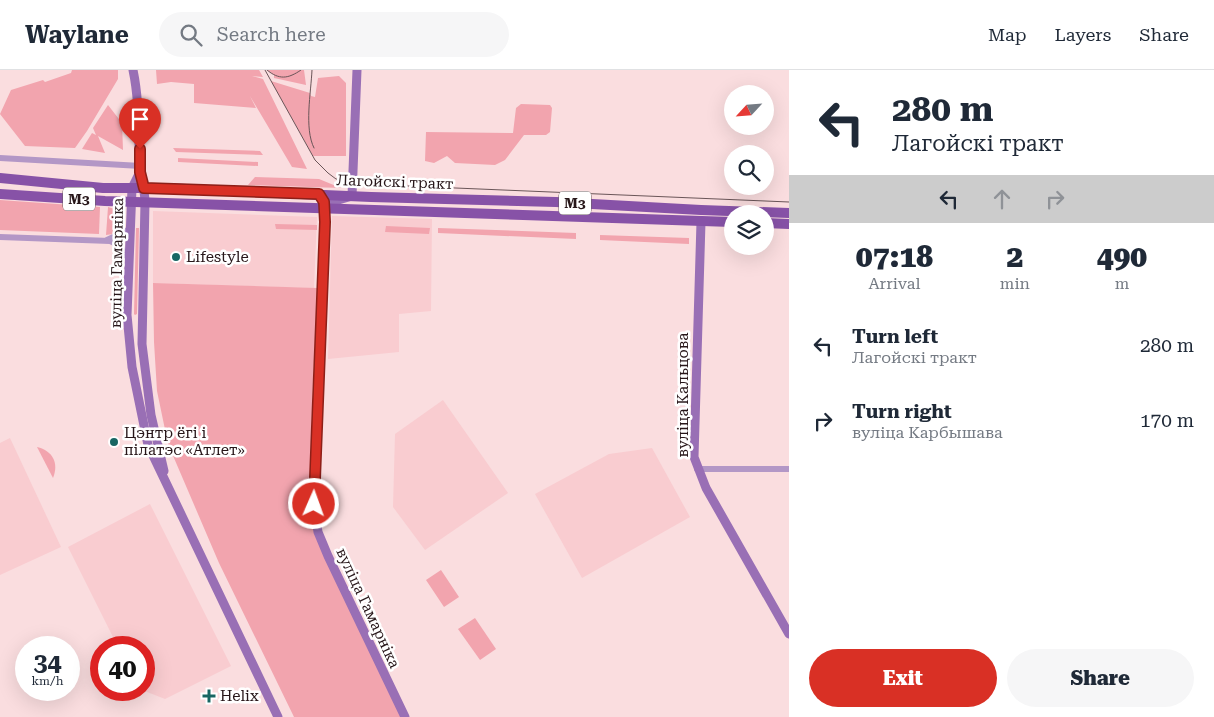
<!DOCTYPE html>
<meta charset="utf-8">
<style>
:root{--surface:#fff;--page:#f6f6f7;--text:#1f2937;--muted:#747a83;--line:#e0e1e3;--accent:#d93025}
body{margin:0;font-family:"Roboto Serif",serif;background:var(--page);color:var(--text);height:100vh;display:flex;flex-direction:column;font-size:19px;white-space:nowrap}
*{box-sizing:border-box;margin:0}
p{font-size:16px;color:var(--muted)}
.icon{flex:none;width:28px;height:28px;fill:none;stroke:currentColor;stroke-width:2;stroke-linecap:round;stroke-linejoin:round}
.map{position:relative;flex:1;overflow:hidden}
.details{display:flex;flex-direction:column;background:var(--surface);width:425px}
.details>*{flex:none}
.hud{background:#fff;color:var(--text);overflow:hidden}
.needle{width:32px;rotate:244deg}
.buttons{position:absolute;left:724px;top:15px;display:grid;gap:10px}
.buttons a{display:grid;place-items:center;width:50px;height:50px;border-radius:50%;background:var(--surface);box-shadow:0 5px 20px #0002;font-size:25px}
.speed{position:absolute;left:15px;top:566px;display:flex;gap:10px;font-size:25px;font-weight:700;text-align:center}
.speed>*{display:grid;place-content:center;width:65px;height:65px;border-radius:50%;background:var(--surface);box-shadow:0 5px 20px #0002;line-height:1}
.speed small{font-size:12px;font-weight:400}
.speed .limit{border:8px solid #d22;background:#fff;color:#111}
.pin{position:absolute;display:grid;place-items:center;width:42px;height:42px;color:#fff;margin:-51px -21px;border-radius:50% 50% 50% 0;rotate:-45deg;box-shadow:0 0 5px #0007}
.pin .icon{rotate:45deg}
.me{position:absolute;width:55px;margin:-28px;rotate:2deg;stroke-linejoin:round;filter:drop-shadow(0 0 4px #0008)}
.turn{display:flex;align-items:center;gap:18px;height:105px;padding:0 20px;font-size:22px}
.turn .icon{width:65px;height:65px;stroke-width:2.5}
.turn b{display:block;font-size:35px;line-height:42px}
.lanes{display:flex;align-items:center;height:48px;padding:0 20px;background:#0003;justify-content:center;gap:25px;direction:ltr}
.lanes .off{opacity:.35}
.eta{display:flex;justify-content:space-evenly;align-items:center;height:85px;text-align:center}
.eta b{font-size:30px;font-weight:800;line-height:35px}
.action{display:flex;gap:10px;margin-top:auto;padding:10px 20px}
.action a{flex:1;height:58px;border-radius:30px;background:var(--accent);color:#fff;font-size:20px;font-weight:800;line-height:58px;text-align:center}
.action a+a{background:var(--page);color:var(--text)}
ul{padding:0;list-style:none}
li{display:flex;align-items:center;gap:15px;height:75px;padding:0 20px}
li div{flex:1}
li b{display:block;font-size:19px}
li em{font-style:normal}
header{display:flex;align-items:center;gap:30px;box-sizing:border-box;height:70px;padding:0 25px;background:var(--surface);border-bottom:1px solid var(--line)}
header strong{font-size:24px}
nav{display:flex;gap:28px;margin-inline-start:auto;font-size:18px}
.search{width:350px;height:45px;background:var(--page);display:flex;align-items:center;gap:12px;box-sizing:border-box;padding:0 18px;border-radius:28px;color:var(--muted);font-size:19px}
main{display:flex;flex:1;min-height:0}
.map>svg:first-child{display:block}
.built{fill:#f9ccd0}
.green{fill:#f2a4ae}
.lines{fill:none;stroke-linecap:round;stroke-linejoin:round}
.street{stroke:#b397c6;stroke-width:6}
.secondary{stroke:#996fb5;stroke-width:9}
.primary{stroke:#8752a7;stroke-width:10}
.tram{stroke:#6a5558;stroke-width:1}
.route-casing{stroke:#8d1f18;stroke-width:12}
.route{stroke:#d93025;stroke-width:9}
.poi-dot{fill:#186663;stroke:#fff;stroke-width:2}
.labels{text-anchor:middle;stroke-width:5;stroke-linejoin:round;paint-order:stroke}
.shield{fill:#fff;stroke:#685c5e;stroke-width:1}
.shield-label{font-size:14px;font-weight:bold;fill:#271619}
.street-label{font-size:15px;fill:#271619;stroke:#fff}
.poi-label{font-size:15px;fill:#271619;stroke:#fff;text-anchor:start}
</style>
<header>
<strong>Waylane</strong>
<div class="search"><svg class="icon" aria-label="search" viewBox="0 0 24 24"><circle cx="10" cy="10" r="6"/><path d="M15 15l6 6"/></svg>Search here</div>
<nav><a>Map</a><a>Layers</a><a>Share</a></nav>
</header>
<main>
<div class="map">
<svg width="789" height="647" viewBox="0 0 789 647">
<rect width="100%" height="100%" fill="#fadddf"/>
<!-- built -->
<g class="built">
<path d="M153,141L317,147L314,218L153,213Z"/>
<path d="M332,146L432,149L431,241L399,244V282L328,289Z"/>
<path d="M443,330L508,423L425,480L393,437L395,364Z"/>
<path d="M10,368L61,477L0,505V373Z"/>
<path d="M652,378L690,447L582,508L535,424L609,384Z"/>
<path d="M150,434L231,596L165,629L142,620H144V578L118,577L68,477Z"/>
</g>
<!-- green -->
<g class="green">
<path d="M72,0H118V9L87,61L75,78L25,76L0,44L11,20L43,10L45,12L71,3Z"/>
<path d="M156,0H259L263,7L252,6L263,9L307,99L292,97L250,26L256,38L194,33V14L171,12L157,14Z"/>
<path d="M267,0H304L306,15L274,8V5Z"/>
<path d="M339,6L346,13V86H313L271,11L310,23L311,26L315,27L318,8Z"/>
<path d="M521,34L550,35L552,38L550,62L546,65H524L505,90L495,95L455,93L447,86L434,93L425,91L426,62L513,63L516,38Z"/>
<path d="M108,35L122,53L123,80L98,66L105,83L82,79L92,63L96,65L93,58Z"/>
<path d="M173,78L260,81L263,85L176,82Z"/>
<path d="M178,88L258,92V96L178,92Z"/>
<path d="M255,107L319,109L341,118L248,115Z"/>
<path d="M0,130L100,137L99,164L0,160Z"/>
<path d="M108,137L118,140L122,149L120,160L113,164L106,165Z"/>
<path d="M275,154L317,155V160L276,159Z"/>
<path d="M386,156L430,158L429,164L385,162Z"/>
<path d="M136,158H139L137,244L135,245L134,244Z"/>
<path d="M438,158L576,163V169L438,163Z"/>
<path d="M600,165L689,168V174L600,170Z"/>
<path d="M153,213L318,218L313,309L309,435L315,462L402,647H294L219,493L168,374L157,321L154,272Z"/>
<path d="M37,377C53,381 59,393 53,408Z"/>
<path d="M441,500L459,527L444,537L426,510Z"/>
<path d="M475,548L496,579L480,590L458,559Z"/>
</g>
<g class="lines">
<!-- street -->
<g class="street">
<path d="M0,88L141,96"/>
<path d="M0,167L110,171L119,175L128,188"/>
<path d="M107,170L130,159"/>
<path d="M697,399H789"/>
</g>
<!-- secondary -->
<g class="secondary">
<path d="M133,0C140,33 138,67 140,101C141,111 145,121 145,132L142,274L151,345L164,401"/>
<path d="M140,102L132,118L127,245L132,297L148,375L278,647"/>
<path d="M319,125L322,128L325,138L314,434L318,462L328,486L405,647"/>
<path d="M325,138L335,131L352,126L357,0"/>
<path d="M701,152L694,387L706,418L789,564"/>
</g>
<!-- primary -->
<g class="primary">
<path d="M0,108L103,118H163L371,127L556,132L701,140L789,143"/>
<path d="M0,124L105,131L732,152"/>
<path d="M765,153L789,154"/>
</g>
<!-- tram -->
<g class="tram">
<path d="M265,0L315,90L328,103L336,109L360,114L789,132"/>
<path d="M267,0C279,10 288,9 301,0"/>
<path d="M312,0C311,23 304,58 314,78"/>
</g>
</g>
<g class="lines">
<defs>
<path id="route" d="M140,79V102L144,118L319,124L324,132L325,152L314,434"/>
</defs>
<!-- route casing -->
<use href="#route" class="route-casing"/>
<!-- route -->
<use href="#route" class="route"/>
</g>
<!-- markers -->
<g class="poi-dot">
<circle cx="176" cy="187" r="5"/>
<circle cx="114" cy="372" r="5"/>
<path d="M206.5 618.5h5v5h5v5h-5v5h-5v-5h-5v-5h5z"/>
</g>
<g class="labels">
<!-- shield labels -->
<g class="shield">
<rect x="63" y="117.5" width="32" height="23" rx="4"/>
<rect x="559" y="121.5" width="32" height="23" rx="4"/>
</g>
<g class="shield-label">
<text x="79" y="134">М3</text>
<text x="575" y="138">М3</text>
</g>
<!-- street labels -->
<g class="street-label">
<text transform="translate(395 112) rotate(2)" y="5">Лагойскі тракт</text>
<text transform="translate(117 193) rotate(-89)" y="5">вуліца Гамарніка</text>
<text transform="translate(683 325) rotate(-90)" y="5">вуліца Кальцова</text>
<text transform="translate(368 538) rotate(65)" y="5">вуліца Гамарніка</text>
</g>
<!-- poi labels -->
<g class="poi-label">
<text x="186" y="192">Lifestyle</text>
<text x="124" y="368">Цэнтр ёгі і<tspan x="124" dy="17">пілатэс «Атлет»</tspan></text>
<text x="220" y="631">Helix</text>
</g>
</g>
</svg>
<div class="buttons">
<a><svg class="needle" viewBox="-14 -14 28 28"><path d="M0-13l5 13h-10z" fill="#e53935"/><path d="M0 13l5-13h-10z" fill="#747a83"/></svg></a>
<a><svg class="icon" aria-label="search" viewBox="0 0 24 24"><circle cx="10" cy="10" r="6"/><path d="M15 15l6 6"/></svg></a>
<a><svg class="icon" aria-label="layers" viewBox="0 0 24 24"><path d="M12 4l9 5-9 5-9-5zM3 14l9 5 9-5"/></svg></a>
</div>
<div class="speed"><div>34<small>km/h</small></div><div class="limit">40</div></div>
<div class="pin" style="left:140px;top:79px;background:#d93025"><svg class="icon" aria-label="arrive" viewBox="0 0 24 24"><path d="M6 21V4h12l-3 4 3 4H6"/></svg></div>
<svg class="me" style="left:314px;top:434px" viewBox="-20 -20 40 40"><circle r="17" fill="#d93025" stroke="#fff" stroke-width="3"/><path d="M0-11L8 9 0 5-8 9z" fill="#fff"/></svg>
</div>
<section class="details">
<div class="hud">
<div class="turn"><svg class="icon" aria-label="left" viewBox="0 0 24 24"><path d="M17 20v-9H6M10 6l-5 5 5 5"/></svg><div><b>280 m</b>Лагойскі тракт</div></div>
<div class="lanes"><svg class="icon" aria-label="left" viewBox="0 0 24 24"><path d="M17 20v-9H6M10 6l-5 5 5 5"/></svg><svg class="icon off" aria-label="ahead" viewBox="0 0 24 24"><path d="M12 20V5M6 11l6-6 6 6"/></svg><svg class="icon off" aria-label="right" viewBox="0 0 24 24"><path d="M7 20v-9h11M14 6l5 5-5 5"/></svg></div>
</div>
<div class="eta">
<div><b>07:18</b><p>Arrival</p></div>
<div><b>2</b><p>min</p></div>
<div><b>490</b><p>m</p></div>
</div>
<ul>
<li><svg class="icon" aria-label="left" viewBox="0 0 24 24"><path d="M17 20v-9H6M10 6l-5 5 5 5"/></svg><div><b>Turn left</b><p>Лагойскі тракт</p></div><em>280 m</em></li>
<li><svg class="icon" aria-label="right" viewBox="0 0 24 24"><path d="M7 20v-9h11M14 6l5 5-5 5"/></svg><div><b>Turn right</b><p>вуліца Карбышава</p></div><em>170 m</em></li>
</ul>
<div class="action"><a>Exit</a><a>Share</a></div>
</section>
</main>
